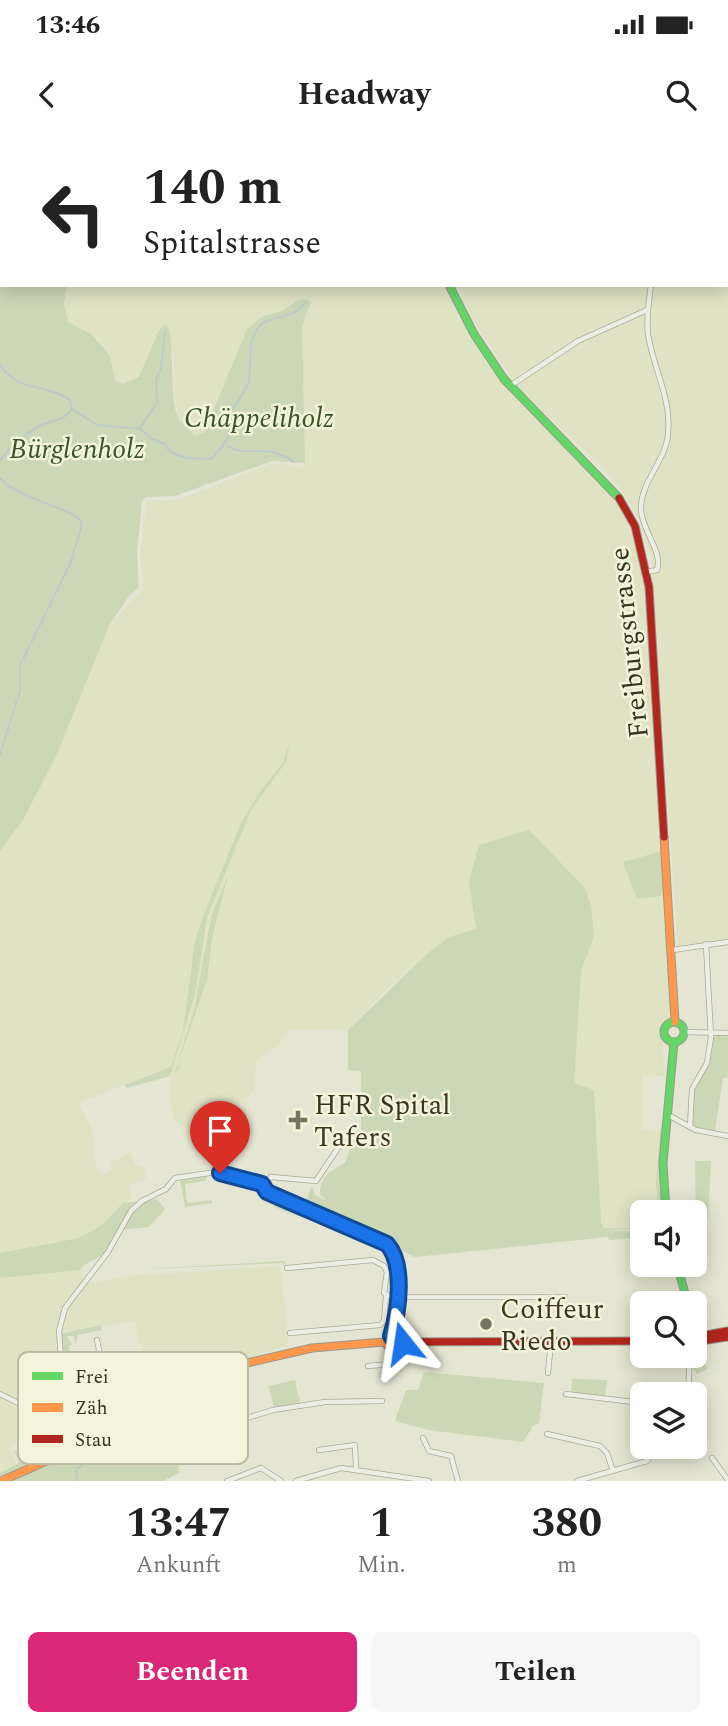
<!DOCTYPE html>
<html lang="de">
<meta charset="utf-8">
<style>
:root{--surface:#fff;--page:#f6f6f6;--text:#222;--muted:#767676;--accent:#db2777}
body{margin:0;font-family:Spectral,serif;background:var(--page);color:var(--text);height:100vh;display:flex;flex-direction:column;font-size:26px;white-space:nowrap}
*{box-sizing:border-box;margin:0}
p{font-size:23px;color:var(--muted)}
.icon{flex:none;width:38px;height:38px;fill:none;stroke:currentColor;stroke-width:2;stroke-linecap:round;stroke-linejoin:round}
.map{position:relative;height:1341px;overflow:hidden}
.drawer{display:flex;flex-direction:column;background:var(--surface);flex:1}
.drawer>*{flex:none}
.top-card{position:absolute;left:0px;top:0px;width:728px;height:147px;box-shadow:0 4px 18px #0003;background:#fff;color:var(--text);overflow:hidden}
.controls{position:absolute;left:630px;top:1060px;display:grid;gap:14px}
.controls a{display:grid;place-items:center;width:77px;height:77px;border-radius:10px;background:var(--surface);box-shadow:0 4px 18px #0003;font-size:35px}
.pin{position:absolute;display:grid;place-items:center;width:60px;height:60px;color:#fff;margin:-72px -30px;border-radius:50% 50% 50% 0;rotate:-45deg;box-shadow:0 0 7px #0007}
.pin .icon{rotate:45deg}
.me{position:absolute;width:77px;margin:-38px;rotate:345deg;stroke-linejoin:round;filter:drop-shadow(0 0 5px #0008)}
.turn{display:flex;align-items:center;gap:24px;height:147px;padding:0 28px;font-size:32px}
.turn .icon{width:91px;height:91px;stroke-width:2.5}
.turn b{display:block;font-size:49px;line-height:60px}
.eta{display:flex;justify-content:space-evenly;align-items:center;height:119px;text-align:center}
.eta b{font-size:42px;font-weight:700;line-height:49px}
.primary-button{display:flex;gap:14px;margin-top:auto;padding:14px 28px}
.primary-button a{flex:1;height:80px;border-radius:10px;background:var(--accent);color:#fff;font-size:28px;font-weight:700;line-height:80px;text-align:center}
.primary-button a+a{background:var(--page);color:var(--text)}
.status{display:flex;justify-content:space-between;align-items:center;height:49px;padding:0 35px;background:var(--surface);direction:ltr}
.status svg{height:19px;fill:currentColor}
header{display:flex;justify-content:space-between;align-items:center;height:91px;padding:0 28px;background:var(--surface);font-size:32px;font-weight:700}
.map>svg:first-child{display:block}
.farmland{fill:#dfe3c3}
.green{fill:#cbd7b5}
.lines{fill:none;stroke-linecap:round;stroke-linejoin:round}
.stream{stroke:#bbcbc6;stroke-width:2}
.street-casing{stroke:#aaaa9a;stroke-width:6}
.fast-casing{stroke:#9a998a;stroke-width:9}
.slow-casing{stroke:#9a998a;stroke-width:9}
.jam-casing{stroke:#9a998a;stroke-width:9}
.street{stroke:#edeee3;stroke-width:4.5}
.fast{stroke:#63d668;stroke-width:7}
.slow{stroke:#ff974d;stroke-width:7}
.jam{stroke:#b3261e;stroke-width:7}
.route-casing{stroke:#114b97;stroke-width:18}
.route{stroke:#1a73e8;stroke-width:12}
.poi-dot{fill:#76735f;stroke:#f3f4d9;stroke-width:2.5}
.labels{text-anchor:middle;stroke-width:5;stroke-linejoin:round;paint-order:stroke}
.park-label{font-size:28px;font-style:italic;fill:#3b5529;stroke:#f3f4d9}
.street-label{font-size:28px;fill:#3a3521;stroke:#f3f4d9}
.poi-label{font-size:28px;fill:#3a3521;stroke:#f3f4d9;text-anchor:start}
.key{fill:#f3f4d9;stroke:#bcbba2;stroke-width:2}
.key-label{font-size:19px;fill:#3a3521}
</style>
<div class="status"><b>13:46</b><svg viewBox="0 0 49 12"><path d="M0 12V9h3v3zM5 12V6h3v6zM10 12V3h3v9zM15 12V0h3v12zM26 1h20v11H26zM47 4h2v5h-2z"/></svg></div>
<header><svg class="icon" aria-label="back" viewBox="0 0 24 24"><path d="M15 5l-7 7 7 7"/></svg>Headway<svg class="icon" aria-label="search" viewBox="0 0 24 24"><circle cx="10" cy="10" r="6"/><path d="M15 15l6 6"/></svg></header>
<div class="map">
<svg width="728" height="1341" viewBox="0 0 728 1341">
<rect width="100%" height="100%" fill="#e4e5d2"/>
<!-- farmland -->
<g class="farmland">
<path d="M75,0H378L379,2H74Z"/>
<path d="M527,0H728V800L678,808L653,436L651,417L640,382L623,352L606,331L518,248L472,178L456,145H726V2Z"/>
<path d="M67,145H442L490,229L526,268L613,352L633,385L646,443L671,873L662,888L664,936L642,935V990L660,991L656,1046L660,1073H642V1089L604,1088L601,1082L594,951L574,944L581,831L594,796L469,741L476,789L449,797L387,849L348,890H289L278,906L256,921L254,951L235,965L231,1034L223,1027L218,1005L174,981L170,958L171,928L165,929L78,963L92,989L94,1021L102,1035L113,1030L110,1023L130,1013L135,1024L144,1028L146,1039L128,1046L132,1058L102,1085L79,1098L0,1113V711L23,680L57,614L109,486L144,448L140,416L147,361L177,360L273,323L305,328L302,186L310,168L298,160L282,171L263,176L247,189L204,293L194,295L178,277L173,245L174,215L159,190L139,237L123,244L115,241L110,214L91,195L68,182L64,163Z"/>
<path d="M280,1126L289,1205L219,1226L139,1268L129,1229L144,1221L135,1181L57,1194L61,1238L56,1275L52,1278L38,1271L10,1309L18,1326L0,1333V1138L80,1130L85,1144L126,1136Z"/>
</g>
<!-- green -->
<g class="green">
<path d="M0,0H71L2,2V145H67L64,163L68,182L91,194L110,215L115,241L123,244L139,237L159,190L163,185L168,186C175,210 169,262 179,279C183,284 190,290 194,295L204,293L247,189L263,176L282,171L298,160L307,159L311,163L302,186L305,323L272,321L175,356L146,357L142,361L137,413L139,447L129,456L109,486L57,614L23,680L0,711Z"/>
<path d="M290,603L286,622L251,670L207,778L195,854L170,936L127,948L125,945L171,927L183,891L195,801L203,776L241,683L260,652L282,624Z"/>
<path d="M529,690L585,748L591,766L594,796L581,831L574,943L594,950L601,1082L604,1088L642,1089L605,1090L642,1092V1098L609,1100L608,1097L415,1117L305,1063L312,1046L315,1055L327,1061L320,1055C320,1036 330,1031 345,1023L355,996H361V931L348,930V890L427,814L449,797L476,789L469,741L479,705Z"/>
<path d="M662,711L665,751L661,756L637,759L623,722Z"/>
<path d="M228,735L212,798L207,840L177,926L182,927L175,932L195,866L211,777Z"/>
<path d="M718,894L728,895V933L727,938H723L715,991L696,988L691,984L694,951L708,926L713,899Z"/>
<path d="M660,987L663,991L664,1073H660L656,1046Z"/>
<path d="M695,1021H711L708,1078L696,1076Z"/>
<path d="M208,1035L205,1041L185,1044L187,1063L212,1060V1063L185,1067L180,1040Z"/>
<path d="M258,1048C267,1059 302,1069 317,1079L311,1080C294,1074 263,1068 258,1048Z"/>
<path d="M157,1059L165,1069L149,1087L119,1090C113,1099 108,1111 99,1117C91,1122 86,1122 80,1130L0,1138V1113L79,1098L102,1085L123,1063Z"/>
<path d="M285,1121L286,1126L282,1123L128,1130Z"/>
<path d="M101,1185L102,1190L78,1195L75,1204L74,1196H67L72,1204L69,1206L76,1247L68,1248L64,1242L60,1194Z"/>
<path d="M698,1214L708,1229L697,1234L692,1227L693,1216Z"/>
<path d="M424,1232L544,1243L539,1283L533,1286L523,1302L429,1290L395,1281L406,1250H418Z"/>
<path d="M572,1239L607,1240L605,1256L571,1253Z"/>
<path d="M295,1240L300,1262L274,1267L269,1246Z"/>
<path d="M152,1274L156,1282L155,1301L176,1308L179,1333L163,1341H9L99,1305L135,1286L143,1292L142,1279Z"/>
<path d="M62,1295H65L73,1303L71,1307L0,1338V1333L21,1322L13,1310L29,1319L70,1304Z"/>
</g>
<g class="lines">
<!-- stream -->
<g class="stream">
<path d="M0,224C16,253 47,243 70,260L72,269C63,282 50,280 38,287C24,295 9,308 0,321"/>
<path d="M72,269L97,285L141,289L152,299L165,304L170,312L186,318L211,319C226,304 232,295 230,274L249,243L251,204L256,190L264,182L296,172L305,163"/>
<path d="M140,288L157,263L156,240L161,228L165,192"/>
<path d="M227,306C247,318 266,302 294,322"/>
<path d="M0,338C20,361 77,368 82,384L71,422L20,525V551L0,614"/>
<path d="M78,1328L83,1324L82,1315"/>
<path d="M76,1330L77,1341"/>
</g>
<defs>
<g id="street">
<path d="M472,0L473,2"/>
<path d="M488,2L490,0"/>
<path d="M726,29L728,28"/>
<path d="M510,246L578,201L647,170"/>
<path d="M647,432L657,430C663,411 642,391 641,370C640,342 666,321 668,294C672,259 653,228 648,194C646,177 649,161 651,145"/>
<path d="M673,810L728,802"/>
<path d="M684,892L728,893"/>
<path d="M668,975L696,990L728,996"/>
<path d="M690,987L692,949L707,923L711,897L706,804"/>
<path d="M262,1044L271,1037L316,1041L342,1002"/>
<path d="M633,1104H642"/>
<path d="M287,1128L373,1120L384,1126L387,1132L384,1153L391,1157H565"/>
<path d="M290,1193L380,1185L384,1181L386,1156"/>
<path d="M368,1226L392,1224L397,1217L393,1208"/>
<path d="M548,1233L551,1202"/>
<path d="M62,1252L78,1249L104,1235L97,1200"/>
<path d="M66,1253L70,1261L93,1281L130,1263"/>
<path d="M0,1254L57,1282L79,1307"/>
<path d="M566,1254L642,1263"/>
<path d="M688,1255L690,1216"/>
<path d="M135,1278L152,1297L172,1301L273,1270L325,1262L382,1261"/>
<path d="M57,1282L63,1244L59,1191L65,1168L108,1112L131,1071L142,1061L166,1049L175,1038L216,1032L262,1044L267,1052L384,1102C406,1121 399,1170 391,1196"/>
<path d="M547,1294L600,1306L607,1313L613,1331"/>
<path d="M423,1298L429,1311L451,1316L458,1341"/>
<path d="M319,1310L355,1305L356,1329"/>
<path d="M712,1318L728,1340"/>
<path d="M227,1341L261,1328L281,1341"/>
<path d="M296,1341L341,1328L429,1341"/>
<path d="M577,1341L647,1321L658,1307"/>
</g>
<g id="fast">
<path d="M449,145L474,194L504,239L619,358"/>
<circle cx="674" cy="892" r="10"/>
<path d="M666,1073L663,1023L674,902"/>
<path d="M677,1125L688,1164"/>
</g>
<g id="slow">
<path d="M664,697L675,882"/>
<path d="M1,1341L79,1307L196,1245L247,1223L312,1208L384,1202L389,1196L396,1202L390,1208L384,1202"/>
</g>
<g id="jam">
<path d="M384,0L385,2"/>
<path d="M619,358L635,386L649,447L664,697"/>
<path d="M695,1193L701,1201L695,1206"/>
<path d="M700,1196L727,1191"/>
<path d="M701,1201L728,1197"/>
<path d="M396,1202L642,1201"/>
</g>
</defs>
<!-- street casing -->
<use href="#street" class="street-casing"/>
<!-- fast casing -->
<use href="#fast" class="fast-casing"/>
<!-- slow casing -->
<use href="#slow" class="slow-casing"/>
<!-- jam casing -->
<use href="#jam" class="jam-casing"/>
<!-- street -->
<use href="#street" class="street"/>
<!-- fast -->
<use href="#fast" class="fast"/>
<!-- slow -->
<use href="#slow" class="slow"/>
<!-- jam -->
<use href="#jam" class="jam"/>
</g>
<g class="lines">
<defs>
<path id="route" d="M220,1033L262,1044L267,1052L387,1104C405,1124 399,1171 391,1196L396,1202L403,1203"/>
</defs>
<!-- route casing -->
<use href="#route" class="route-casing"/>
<!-- route -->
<use href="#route" class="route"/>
</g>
<!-- markers -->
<g class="poi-dot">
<path d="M294.5 969.5h7v7h7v7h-7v7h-7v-7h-7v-7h7z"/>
<circle cx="486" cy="1184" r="7"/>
</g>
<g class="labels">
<!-- park labels -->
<g class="park-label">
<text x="259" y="287">Chäppeliholz</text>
<text x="77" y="318">Bürglenholz</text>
</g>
<!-- street labels -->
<g class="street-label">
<text transform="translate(628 503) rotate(-96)" y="10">Freiburgstrasse</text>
</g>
<!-- poi labels -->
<g class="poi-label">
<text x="314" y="974">HFR Spital<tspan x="314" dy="32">Tafers</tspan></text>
<text x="500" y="1178">Coiffeur<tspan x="500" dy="32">Riedo</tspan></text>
</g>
</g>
<!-- legend -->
<rect x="18" y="1212" width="230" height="112" rx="10" class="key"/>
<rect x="32" y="1232" width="31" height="8" fill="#63d668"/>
<rect x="32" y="1263" width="31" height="9" fill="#ff974d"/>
<rect x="32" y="1295" width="31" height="8" fill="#b3261e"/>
<g class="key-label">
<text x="75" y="1243">Frei</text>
<text x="75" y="1274">Zäh</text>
<text x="75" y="1306">Stau</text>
</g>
</svg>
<div class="controls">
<a><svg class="icon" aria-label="sound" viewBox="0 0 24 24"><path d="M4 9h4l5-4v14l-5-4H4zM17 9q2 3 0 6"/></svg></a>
<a><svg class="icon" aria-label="search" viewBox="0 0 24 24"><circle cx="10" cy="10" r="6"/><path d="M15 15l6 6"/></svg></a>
<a><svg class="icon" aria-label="layers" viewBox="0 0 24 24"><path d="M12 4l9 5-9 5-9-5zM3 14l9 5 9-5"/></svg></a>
</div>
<div class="pin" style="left:220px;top:1033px;background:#d93025"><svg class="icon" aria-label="arrive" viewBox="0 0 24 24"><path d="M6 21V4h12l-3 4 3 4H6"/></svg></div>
<svg class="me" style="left:403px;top:1203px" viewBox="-20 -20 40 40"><path d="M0-17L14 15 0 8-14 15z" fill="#1a73e8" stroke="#fff" stroke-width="4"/></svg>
<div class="top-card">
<div class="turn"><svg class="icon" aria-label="left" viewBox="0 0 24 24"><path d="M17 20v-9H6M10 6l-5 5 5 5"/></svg><div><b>140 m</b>Spitalstrasse</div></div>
</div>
</div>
<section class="drawer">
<div class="eta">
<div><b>13:47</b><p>Ankunft</p></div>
<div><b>1</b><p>Min.</p></div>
<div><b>380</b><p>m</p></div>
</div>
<div class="primary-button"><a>Beenden</a><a>Teilen</a></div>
</section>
